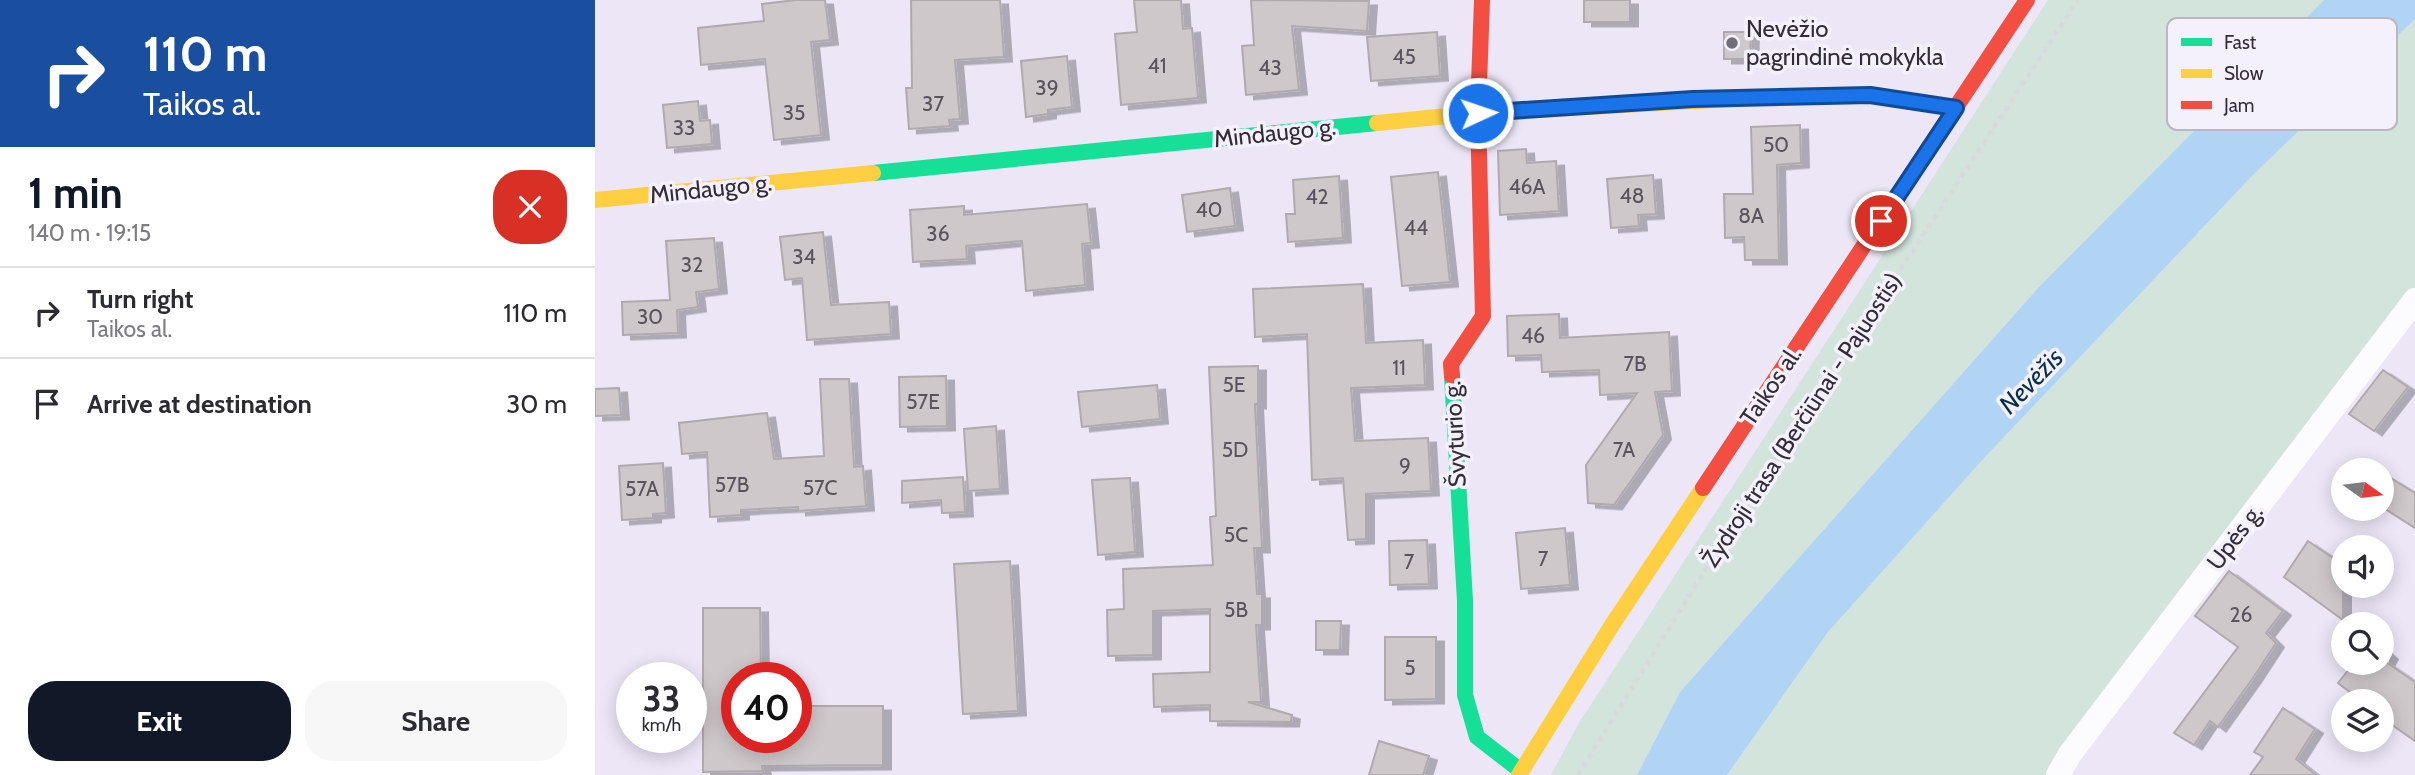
<!DOCTYPE html>
<meta charset="utf-8">
<style>
:root{--surface:#fff;--page:#f7f7f7;--text:#2b2b33;--muted:#7c7c81;--line:#e1e1e2;--accent:#111827}
body{margin:0;font-family:Cabin,sans-serif;background:var(--page);color:var(--text);height:100vh;display:flex;flex-direction:column;font-size:26px;white-space:nowrap}
*{box-sizing:border-box;margin:0}
p{font-size:23px;color:var(--muted)}
.icon{flex:none;width:38px;height:38px;fill:none;stroke:currentColor;stroke-width:2;stroke-linecap:round;stroke-linejoin:round}
.map{position:relative;flex:1;overflow:hidden}
.sheet{display:flex;flex-direction:column;background:var(--surface);width:595px}
.sheet>*{flex:none}
.guide{background:#1a4fa0;color:#fff;overflow:hidden}
.needle{width:46px;rotate:104deg}
.buttons{position:absolute;left:1736px;top:458px;display:grid;gap:14px}
.buttons a{display:grid;place-items:center;width:63px;height:63px;border-radius:50%;background:var(--surface);box-shadow:0 4px 18px #0003;font-size:35px}
.speed{position:absolute;left:21px;top:662px;display:flex;gap:14px;font-size:35px;font-weight:700;text-align:center}
.speed>*{display:grid;place-content:center;width:91px;height:91px;border-radius:50%;background:var(--surface);box-shadow:0 4px 18px #0003;line-height:1}
.speed small{font-size:18px;font-weight:400}
.speed .limit{border:10px solid #d22;background:#fff;color:#111}
.pin{position:absolute;display:grid;place-items:center;width:60px;height:60px;color:#fff;margin:-30px;border:4px solid #fff;border-radius:50%;box-shadow:0 2px 7px #0007}
.me{position:absolute;width:77px;margin:-38px;rotate:87deg;stroke-linejoin:round;filter:drop-shadow(0 0 5px #0008)}
.turn{display:flex;align-items:center;gap:24px;height:147px;padding:0 28px;font-size:32px}
.turn .icon{width:91px;height:91px;stroke-width:2.5}
.turn b{display:block;font-size:49px;line-height:60px}
.round{display:grid;place-items:center;flex:none;width:74px;height:74px;border-radius:28px;background:var(--page)}
.overview{display:flex;align-items:center;justify-content:space-between;height:119px;padding:0 28px}
h1{font-size:42px;font-weight:700;line-height:52px;color:var(--accent)}
.cta{display:flex;gap:14px;margin-top:auto;padding:14px 28px}
.cta a{flex:1;height:80px;border-radius:28px;background:var(--accent);color:#fff;font-size:28px;font-weight:700;line-height:80px;text-align:center}
.cta a+a{background:var(--page);color:var(--text)}
ul{padding:0;list-style:none}
li{display:flex;align-items:center;gap:21px;height:91px;padding:0 28px;border-top:2px solid var(--line)}
li div{flex:1}
li b{display:block;font-size:26px}
li em{font-style:normal}
main{display:flex;flex:1;min-height:0}
.map>svg:first-child{display:block}
.green{fill:#d2e4dc}
.water{fill:#b2d4f4}
.building{fill:#cec8ca;stroke:#b1aaad;stroke-width:2;filter:url(#shadow)}
.lines{fill:none;stroke-linecap:round;stroke-linejoin:round}
.path{stroke:#d9d8dd;stroke-width:4.5;stroke-dasharray:5 5;stroke-linecap:butt}
.street{stroke:#fcfbfe;stroke-width:24}
.fast{stroke:#16e098;stroke-width:16}
.slow{stroke:#ffcf43;stroke-width:16}
.jam{stroke:#f24e42;stroke-width:16}
.route-casing{stroke:#114b97;stroke-width:18}
.route{stroke:#1a73e8;stroke-width:12}
.poi-dot{fill:#736e7c;stroke:#f4f0fc;stroke-width:2.5}
.labels{text-anchor:middle;stroke-width:7;stroke-linejoin:round;paint-order:stroke}
.number-label{font-size:21px;fill:#59545d}
.poi-label{font-size:24px;fill:#322d39;stroke:#f4f0fc;text-anchor:start}
.street-label{font-size:24px;fill:#322d39;stroke:#f4f0fc}
.water-label{font-size:26px;font-style:italic;fill:#07314b;stroke:#f4f0fc}
.key{fill:#f4f0fc;stroke:#bab6c2;stroke-width:2}
.key-label{font-size:19px;fill:#322d39}
</style>
<main>
<section class="sheet">
<div class="guide">
<div class="turn"><svg class="icon" aria-label="right" viewBox="0 0 24 24"><path d="M7 20v-9h11M14 6l5 5-5 5"/></svg><div><b>110 m</b>Taikos al.</div></div>
</div>
<div class="overview"><div><h1>1 min</h1><p>140 m · 19:15</p></div><a class="round" style="background:#d93025;color:#fff"><svg class="icon" aria-label="close" viewBox="0 0 24 24"><path d="M6 6l12 12M18 6L6 18"/></svg></a></div>
<ul>
<li><svg class="icon" aria-label="right" viewBox="0 0 24 24"><path d="M7 20v-9h11M14 6l5 5-5 5"/></svg><div><b>Turn right</b><p>Taikos al.</p></div><em>110 m</em></li>
<li><svg class="icon" aria-label="arrive" viewBox="0 0 24 24"><path d="M6 21V4h12l-3 4 3 4H6"/></svg><div><b>Arrive at destination</b></div><em>30 m</em></li>
</ul>
<div class="cta"><a>Exit</a><a>Share</a></div>
</section>
<div class="map">
<svg width="1820" height="775" viewBox="0 0 1820 775">
<defs>
<filter id="shadow"><feDropShadow dx="8" dy="4.5" stdDeviation="0" flood-color="#0004"/></filter>
</defs>
<rect width="100%" height="100%" fill="#ece6f7"/>
<!-- green -->
<g class="green">
<path d="M1453,0H1729L1442,289L1085,692L1042,775H956L984,723Z"/>
<path d="M1820,19V300L1463,775H1132L1233,632L1391,456L1658,175Z"/>
</g>
<!-- water -->
<path class="water" d="M1729,0H1820V19L1658,175L1391,456L1233,632L1132,775H1042L1085,692L1442,289Z"/>
<!-- building -->
<g class="building">
<path d="M201,0H230L235,40L216,42L226,135L179,140L170,59L106,65L103,28L169,21L167,4Z"/>
<path d="M316,0H405L409,57L360,60L365,119L354,120L355,126L314,129L311,88H317Z"/>
<path d="M539,0H586L588,29L597,28L603,98L526,105L520,34L542,32Z"/>
<path d="M656,0L774,1L772,31L697,26L704,90L651,95L647,46L659,45Z"/>
<rect x="989" y="0" width="46" height="22"/>
<path d="M842,32L845,76L776,81L772,37Z"/>
<path d="M1129,32H1156L1155,59H1129Z"/>
<path d="M472,56L477,107L453,110V114L431,117L426,61Z"/>
<path d="M103,101L105,121L115,120L117,144L72,148L68,105Z"/>
<path d="M1205,125L1206,163L1182,165L1184,260H1150L1149,237L1130,238L1129,194H1158L1156,127Z"/>
<path d="M931,149L932,163L961,161L964,211L905,215L903,151Z"/>
<path d="M843,172L855,282L807,286L796,177Z"/>
<path d="M1058,175L1061,214L1043,215L1044,226L1016,228L1012,179Z"/>
<path d="M744,176L748,238L693,242L691,214H700L698,180Z"/>
<path d="M635,188L640,226L592,232L587,195Z"/>
<path d="M492,204L496,243L487,244L490,285L431,291L427,241L371,246L372,259L318,262L315,210L369,206V215Z"/>
<path d="M228,232L236,305L294,302L296,334L212,340L207,278L190,280L185,237Z"/>
<path d="M119,238L124,289L101,292L103,307L82,310L83,333L28,335L27,302L75,300L71,241Z"/>
<path d="M768,284L771,343L828,340L830,385L756,388L760,441L833,438L836,491L771,494V539L753,540L748,478L717,480L712,334L660,337L658,289Z"/>
<path d="M964,314L965,338L1074,332L1077,391L1060,392L1068,435L1019,505L993,503L991,465L1042,393L1005,395L1004,370L947,372L946,355L913,356L912,316Z"/>
<path d="M663,366V404H660L667,548H659L662,594H667V625H661L666,702H653L697,715L696,722L615,721V705L559,707L558,674L615,672V609L558,611V655L513,656L512,610L529,609L528,569L618,565L615,517L621,516L614,367Z"/>
<path d="M1788,370L1813,387L1779,431L1754,414Z"/>
<path d="M351,376L352,426L305,427L304,377Z"/>
<path d="M225,379H254L259,467L268,466L271,506L203,511V507L146,510V515L115,517L112,452L87,454L84,423L172,413L179,459L229,456Z"/>
<path d="M562,385L565,419L487,427L483,392Z"/>
<path d="M24,388L26,415L0,416V389Z"/>
<path d="M401,426L405,489L373,491L369,429Z"/>
<path d="M68,463L71,513L58,514V518L27,520L24,466Z"/>
<path d="M1787,473L1820,493V528L1787,507Z"/>
<path d="M368,477L370,512L347,513L346,500L307,503V481Z"/>
<path d="M535,478L540,552L503,555L497,480Z"/>
<path d="M970,528L975,585L926,589L921,533Z"/>
<path d="M832,540L834,584L795,585L794,541Z"/>
<path d="M1713,541L1748,565V620L1689,577Z"/>
<path d="M415,561L423,711L368,714L359,564Z"/>
<path d="M1634,571L1688,611L1671,633L1681,643L1658,678L1623,727L1615,721L1599,745L1579,733L1643,647L1600,616Z"/>
<path d="M108,608H165L166,677H142V737H201V706H288V765L167,766L168,771L108,772Z"/>
<path d="M721,621H746L745,650H721Z"/>
<path d="M790,637H841V699L790,700Z"/>
<path d="M1787,648L1795,655L1791,662L1820,682V741L1787,718V702H1768L1743,683L1759,663H1787Z"/>
<path d="M1688,708L1720,729L1701,759L1721,775H1655L1668,757L1659,752Z"/>
<path d="M784,741L834,756L828,775H774Z"/>
</g>
<g class="lines">
<!-- path -->
<path class="path" d="M983,775L1152,502L1483,0"/>
<!-- street -->
<path class="street" d="M1463,775L1475,754L1820,300"/>
<!-- fast -->
<g class="fast">
<path d="M1156,98L1275,95L1361,108"/>
<path d="M278,173L782,123"/>
<path d="M857,376L870,601V695L882,737L926,771"/>
</g>
<!-- slow -->
<g class="slow">
<path d="M782,123L883,113L1156,98"/>
<path d="M0,200L278,173"/>
<path d="M924,775L1017,625L1108,488"/>
</g>
<!-- jam -->
<g class="jam">
<path d="M857,376L856,364L888,316L883,113L887,0"/>
<path d="M1108,488L1432,0"/>
</g>
</g>
<g class="lines">
<defs>
<path id="route" d="M883,113L1098,99L1275,95L1361,108L1286,221"/>
</defs>
<!-- route casing -->
<use href="#route" class="route-casing"/>
<!-- route -->
<use href="#route" class="route"/>
</g>
<!-- markers -->
<circle class="poi-dot" cx="1137" cy="43" r="7"/>
<g class="labels">
<!-- number labels -->
<g class="number-label">
<text x="809" y="64">45</text>
<text x="562" y="73">41</text>
<text x="675" y="75">43</text>
<text x="452" y="95">39</text>
<text x="338" y="111">37</text>
<text x="199" y="120">35</text>
<text x="89" y="135">33</text>
<text x="1181" y="152">50</text>
<text x="932" y="194">46A</text>
<text x="1037" y="203">48</text>
<text x="722" y="204">42</text>
<text x="614" y="217">40</text>
<text x="1156" y="223">8A</text>
<text x="821" y="235">44</text>
<text x="343" y="241">36</text>
<text x="209" y="264">34</text>
<text x="97" y="272">32</text>
<text x="55" y="324">30</text>
<text x="938" y="343">46</text>
<text x="1040" y="371">7B</text>
<text x="804" y="375">11</text>
<text x="639" y="392">5E</text>
<text x="328" y="409">57E</text>
<text x="640" y="457">5D</text>
<text x="1029" y="457">7A</text>
<text x="810" y="473">9</text>
<text x="137" y="492">57B</text>
<text x="225" y="495">57C</text>
<text x="47" y="496">57A</text>
<text x="641" y="542">5C</text>
<text x="948" y="566">7</text>
<text x="814" y="569">7</text>
<text x="641" y="617">5B</text>
<text x="1646" y="622">26</text>
<text x="815" y="675">5</text>
</g>
<!-- poi labels -->
<g class="poi-label">
<text x="1151" y="37">Nevėžio<tspan x="1151" dy="28">pagrindinė mokykla</tspan></text>
</g>
<!-- street labels -->
<g class="street-label">
<text transform="translate(680 133) rotate(-6)" y="8">Mindaugo g.</text>
<text transform="translate(116 189) rotate(-6)" y="8">Mindaugo g.</text>
<text transform="translate(1176 386) rotate(-56)" y="8">Taikos al.</text>
<text transform="translate(1207 420) rotate(-57)" y="8">Žydroji trasa (Berčiūnai - Pajuostis)</text>
<text transform="translate(860 434) rotate(-93)" y="8">Švyturio g.</text>
<text transform="translate(1640 537) rotate(-53)" y="8">Upės g.</text>
</g>
<!-- water labels -->
<g class="water-label">
<text transform="translate(1436 381) rotate(-46)" y="9">Nevėžis</text>
</g>
</g>
<!-- legend -->
<rect x="1572" y="18" width="230" height="112" rx="10" class="key"/>
<rect x="1586" y="38" width="31" height="8" fill="#16e098"/>
<rect x="1586" y="69" width="31" height="9" fill="#ffcf43"/>
<rect x="1586" y="101" width="31" height="8" fill="#f24e42"/>
<g class="key-label">
<text x="1629" y="49">Fast</text>
<text x="1629" y="80">Slow</text>
<text x="1629" y="112">Jam</text>
</g>
</svg>
<div class="buttons">
<a><svg class="needle" viewBox="-14 -14 28 28"><path d="M0-13l5 13h-10z" fill="#e53935"/><path d="M0 13l5-13h-10z" fill="#7c7c81"/></svg></a>
<a><svg class="icon" aria-label="sound" viewBox="0 0 24 24"><path d="M4 9h4l5-4v14l-5-4H4zM17 9q2 3 0 6"/></svg></a>
<a><svg class="icon" aria-label="search" viewBox="0 0 24 24"><circle cx="10" cy="10" r="6"/><path d="M15 15l6 6"/></svg></a>
<a><svg class="icon" aria-label="layers" viewBox="0 0 24 24"><path d="M12 4l9 5-9 5-9-5zM3 14l9 5 9-5"/></svg></a>
</div>
<div class="speed"><div>33<small>km/h</small></div><div class="limit">40</div></div>
<div class="pin" style="left:1286px;top:221px;background:#d93025"><svg class="icon" aria-label="arrive" viewBox="0 0 24 24"><path d="M6 21V4h12l-3 4 3 4H6"/></svg></div>
<svg class="me" style="left:883px;top:113px" viewBox="-20 -20 40 40"><circle r="17" fill="#1a73e8" stroke="#fff" stroke-width="3"/><path d="M0-11L8 9 0 5-8 9z" fill="#fff"/></svg>
</div>
</main>
